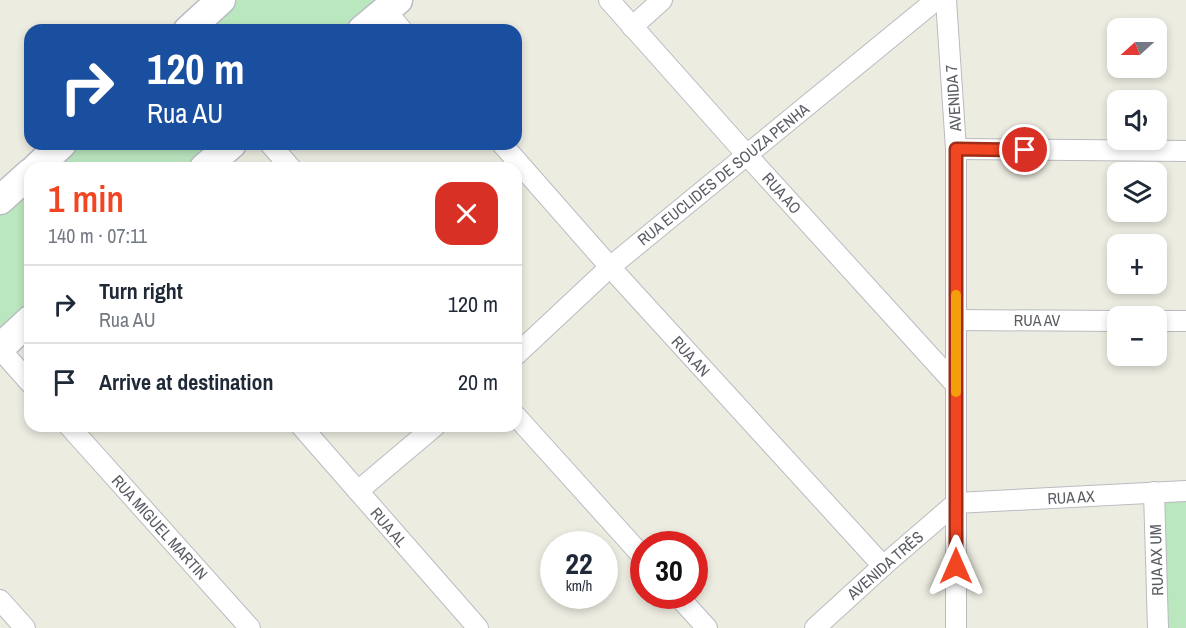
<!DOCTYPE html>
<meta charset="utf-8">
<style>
:root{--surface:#fff;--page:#f2f2f3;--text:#1f2937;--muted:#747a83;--line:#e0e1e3;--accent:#f24522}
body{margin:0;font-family:"Archivo Narrow",sans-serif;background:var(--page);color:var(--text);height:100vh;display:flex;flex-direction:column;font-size:22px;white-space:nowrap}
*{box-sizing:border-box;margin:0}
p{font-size:20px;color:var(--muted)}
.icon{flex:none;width:33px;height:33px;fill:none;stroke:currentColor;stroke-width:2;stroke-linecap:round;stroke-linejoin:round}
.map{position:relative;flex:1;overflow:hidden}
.drawer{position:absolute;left:24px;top:162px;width:498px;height:270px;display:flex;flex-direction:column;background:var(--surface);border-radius:18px;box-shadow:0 3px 9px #0003}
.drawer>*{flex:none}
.top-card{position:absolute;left:24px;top:24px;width:498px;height:126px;border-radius:18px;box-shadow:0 3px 9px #0003;background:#1a4fa0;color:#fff;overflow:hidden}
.needle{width:39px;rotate:249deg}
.tools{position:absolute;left:1107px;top:18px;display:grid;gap:12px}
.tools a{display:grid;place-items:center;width:60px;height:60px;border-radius:12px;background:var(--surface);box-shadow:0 3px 9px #0003;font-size:30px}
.speed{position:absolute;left:540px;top:531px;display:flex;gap:12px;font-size:30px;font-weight:700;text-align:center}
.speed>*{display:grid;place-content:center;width:78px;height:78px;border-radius:50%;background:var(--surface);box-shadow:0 3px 9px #0003;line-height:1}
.speed small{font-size:15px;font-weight:400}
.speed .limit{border:9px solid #d22;background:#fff;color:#111}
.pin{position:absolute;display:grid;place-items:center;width:51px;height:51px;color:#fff;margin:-26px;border:3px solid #fff;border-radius:50%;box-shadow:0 2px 6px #0007}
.me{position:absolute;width:66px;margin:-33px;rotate:0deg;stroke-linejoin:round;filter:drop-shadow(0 0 4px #0008)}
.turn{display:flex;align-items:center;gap:21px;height:126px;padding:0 24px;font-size:27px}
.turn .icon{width:78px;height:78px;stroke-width:2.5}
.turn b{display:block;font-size:42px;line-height:51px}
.round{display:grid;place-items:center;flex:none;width:63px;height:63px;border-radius:18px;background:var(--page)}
.headline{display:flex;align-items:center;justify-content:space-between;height:102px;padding:0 24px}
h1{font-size:36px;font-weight:600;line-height:45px;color:var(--accent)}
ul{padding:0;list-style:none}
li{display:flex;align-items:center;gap:18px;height:78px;padding:0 24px;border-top:2px solid var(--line)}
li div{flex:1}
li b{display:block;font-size:22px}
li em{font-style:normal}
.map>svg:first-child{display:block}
.green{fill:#bbe7bf}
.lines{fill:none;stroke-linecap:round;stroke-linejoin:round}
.minor-casing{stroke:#b9bbc1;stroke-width:22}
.secondary-casing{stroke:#babcc4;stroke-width:31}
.minor{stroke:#fff;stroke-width:20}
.secondary{stroke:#fff;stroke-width:28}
.route-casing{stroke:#9d2d16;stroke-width:15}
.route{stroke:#f24522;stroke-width:10}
.slow{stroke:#f59e0b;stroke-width:10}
.labels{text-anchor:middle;stroke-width:4.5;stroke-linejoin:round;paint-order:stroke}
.street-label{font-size:16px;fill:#595d63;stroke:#fff}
</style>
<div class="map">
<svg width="1186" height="628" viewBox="0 0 1186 628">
<rect width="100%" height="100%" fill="#edece1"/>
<!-- green -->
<g class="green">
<path d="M238,0H377L343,30H205Z"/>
<path d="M76,144H213L186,168H49Z"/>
<path d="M30,185V304L0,330V211Z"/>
<path d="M1186,492V628H1159L1156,494Z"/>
</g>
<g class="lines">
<defs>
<g id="minor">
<path d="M609,0L746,154L956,385"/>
<path d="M946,0L956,149V628"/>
<path d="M386,11L402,30"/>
<path d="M632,27L662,0"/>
<path d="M270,144L291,168"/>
<path d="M502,144L610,267L883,566"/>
<path d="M956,149L1186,151"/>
<path d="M956,320L1118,321"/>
<path d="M1156,321H1186"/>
<path d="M0,349L30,383"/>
<path d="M516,355L610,267L936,0"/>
<path d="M516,416L644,558"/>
<path d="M69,426L250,628"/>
<path d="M301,426L478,628"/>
<path d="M358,491L435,426"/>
<path d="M1154,492L1158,628"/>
<path d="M678,596L707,628"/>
<path d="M0,600L25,628"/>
<path d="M815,628L883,566L956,503L1186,491"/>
</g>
<g id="secondary">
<path d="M188,30L221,0"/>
<path d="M362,30L398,0"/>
<path d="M36,168L62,144"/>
<path d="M204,168L232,144"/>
<path d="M0,200L30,173"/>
<path d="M0,348L30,320"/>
</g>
</defs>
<!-- minor casing -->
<use href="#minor" class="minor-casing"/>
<!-- secondary casing -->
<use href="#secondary" class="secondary-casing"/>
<!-- minor -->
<use href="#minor" class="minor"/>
<!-- secondary -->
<use href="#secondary" class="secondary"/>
</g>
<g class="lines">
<defs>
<path id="route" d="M956,566V149L1025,150"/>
</defs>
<!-- route casing -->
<use href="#route" class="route-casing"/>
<!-- route -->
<use href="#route" class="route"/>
<!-- slow -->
<path class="slow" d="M956,295V392"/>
</g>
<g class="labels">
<!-- street labels -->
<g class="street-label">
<text transform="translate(953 98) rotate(-94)" y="6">AVENIDA 7</text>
<text transform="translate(723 174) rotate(-39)" y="6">RUA EUCLIDES DE SOUZA PENHA</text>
<text transform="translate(782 193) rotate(48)" y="6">RUA AO</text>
<text x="1037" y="326">RUA AV</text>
<text transform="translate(691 356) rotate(48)" y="6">RUA AN</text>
<text transform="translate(1071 497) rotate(-3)" y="6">RUA AX</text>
<text transform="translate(160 527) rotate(48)" y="6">RUA MIGUEL MARTIN</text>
<text transform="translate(389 527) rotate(49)" y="6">RUA AL</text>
<text transform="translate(1156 560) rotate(-92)" y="6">RUA AX UM</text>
<text transform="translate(885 565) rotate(-41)" y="6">AVENIDA TRÊS</text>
</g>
</g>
</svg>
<div class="tools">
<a><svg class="needle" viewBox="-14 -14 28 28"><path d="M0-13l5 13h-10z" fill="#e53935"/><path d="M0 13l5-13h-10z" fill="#747a83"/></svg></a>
<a><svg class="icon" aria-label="sound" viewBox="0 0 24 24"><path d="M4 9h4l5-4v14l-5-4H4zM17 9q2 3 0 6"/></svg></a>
<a><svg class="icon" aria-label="layers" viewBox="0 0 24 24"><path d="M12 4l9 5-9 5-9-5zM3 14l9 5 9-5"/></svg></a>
<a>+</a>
<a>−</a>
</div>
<div class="speed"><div>22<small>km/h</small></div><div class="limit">30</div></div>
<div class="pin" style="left:1025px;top:150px;background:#d93025"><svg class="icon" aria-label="arrive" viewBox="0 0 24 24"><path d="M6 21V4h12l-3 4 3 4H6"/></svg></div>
<svg class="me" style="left:956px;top:566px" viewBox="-20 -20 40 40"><path d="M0-17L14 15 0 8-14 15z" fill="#f24522" stroke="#fff" stroke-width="4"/></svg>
<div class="top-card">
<div class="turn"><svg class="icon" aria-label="right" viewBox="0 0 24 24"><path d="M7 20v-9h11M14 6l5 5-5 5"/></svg><div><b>120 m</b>Rua AU</div></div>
</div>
<section class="drawer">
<div class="headline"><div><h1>1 min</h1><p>140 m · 07:11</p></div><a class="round" style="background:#d93025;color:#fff"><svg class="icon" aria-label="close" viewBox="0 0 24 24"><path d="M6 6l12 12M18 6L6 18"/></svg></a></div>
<ul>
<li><svg class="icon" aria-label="right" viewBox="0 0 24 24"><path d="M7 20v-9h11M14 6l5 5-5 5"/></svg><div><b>Turn right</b><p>Rua AU</p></div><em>120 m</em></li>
<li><svg class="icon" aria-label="arrive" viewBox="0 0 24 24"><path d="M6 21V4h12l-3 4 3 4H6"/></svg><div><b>Arrive at destination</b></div><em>20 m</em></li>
</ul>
</section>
</div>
